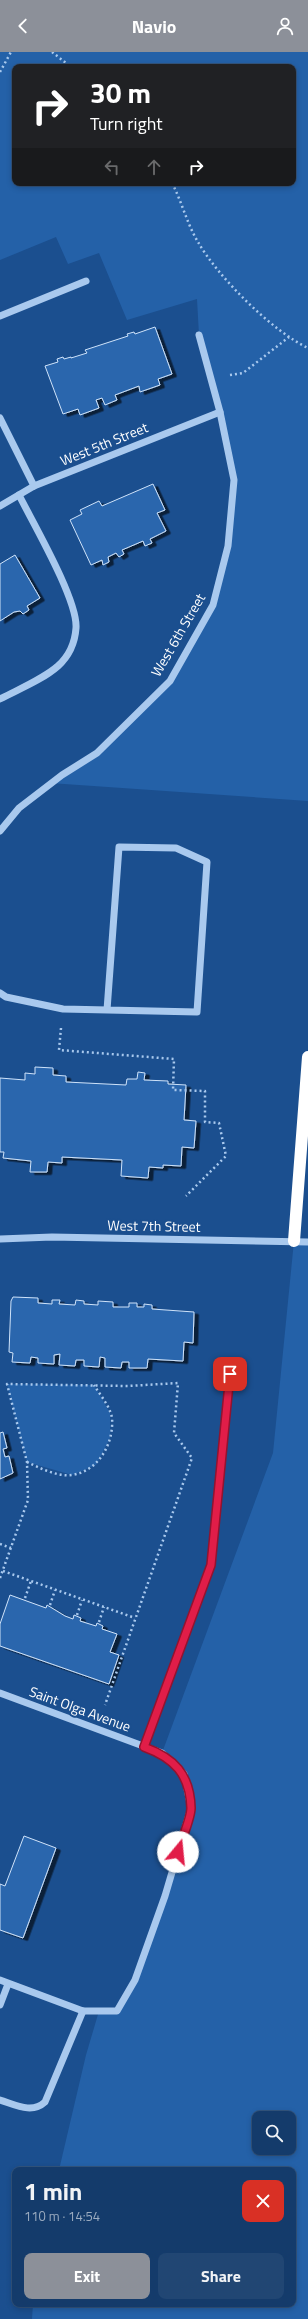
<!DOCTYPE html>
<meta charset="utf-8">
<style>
:root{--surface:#143b6b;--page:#214673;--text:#f1f3f6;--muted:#9dadc1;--line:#33557e;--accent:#8c9099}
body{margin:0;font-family:"Titillium Web",sans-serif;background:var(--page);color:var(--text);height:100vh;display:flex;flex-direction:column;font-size:15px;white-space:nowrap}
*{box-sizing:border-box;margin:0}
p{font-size:13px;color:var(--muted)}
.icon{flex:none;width:22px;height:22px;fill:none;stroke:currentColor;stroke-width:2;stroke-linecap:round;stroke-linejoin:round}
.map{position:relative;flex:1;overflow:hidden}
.details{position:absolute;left:12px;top:2115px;width:284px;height:140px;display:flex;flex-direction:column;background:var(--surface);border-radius:8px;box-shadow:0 2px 6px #0003,0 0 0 1px var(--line)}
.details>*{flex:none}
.top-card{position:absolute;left:12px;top:12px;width:284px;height:122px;border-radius:8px;box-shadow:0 2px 6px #0003,0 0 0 1px var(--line);background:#202124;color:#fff;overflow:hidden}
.tools{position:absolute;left:252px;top:2059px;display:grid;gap:8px}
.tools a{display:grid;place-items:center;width:44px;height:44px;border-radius:8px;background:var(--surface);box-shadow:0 2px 6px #0003,0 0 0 1px var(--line);font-size:20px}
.pin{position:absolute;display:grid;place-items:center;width:34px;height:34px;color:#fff;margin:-17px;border-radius:8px;box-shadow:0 2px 6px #0006}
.me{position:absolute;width:44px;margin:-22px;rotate:17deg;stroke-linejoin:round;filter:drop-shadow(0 0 3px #0008)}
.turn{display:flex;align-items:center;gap:14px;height:84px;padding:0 12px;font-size:18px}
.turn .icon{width:52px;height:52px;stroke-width:2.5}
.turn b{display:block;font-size:28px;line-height:34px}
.lanes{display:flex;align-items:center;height:38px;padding:0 12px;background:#0003;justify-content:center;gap:20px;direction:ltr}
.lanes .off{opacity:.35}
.round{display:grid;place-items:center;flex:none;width:42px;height:42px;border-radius:8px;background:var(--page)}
.summary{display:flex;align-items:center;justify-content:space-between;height:68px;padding:0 12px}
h1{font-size:24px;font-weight:700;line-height:30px}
.action{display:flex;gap:8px;margin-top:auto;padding:8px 12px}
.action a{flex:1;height:46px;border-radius:8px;background:var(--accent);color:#fff;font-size:16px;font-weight:700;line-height:46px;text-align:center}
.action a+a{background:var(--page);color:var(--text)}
header{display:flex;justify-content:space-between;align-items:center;height:52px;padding:0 12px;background:var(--accent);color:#fff;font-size:18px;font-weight:700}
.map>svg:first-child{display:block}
.green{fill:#2461a8;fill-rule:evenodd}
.building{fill:#2a66ad;stroke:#cfe3fa;filter:url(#shadow)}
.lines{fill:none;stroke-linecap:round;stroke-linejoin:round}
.path{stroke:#a9c9ee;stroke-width:2.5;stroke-dasharray:2 3;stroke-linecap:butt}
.minor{stroke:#a9c9ee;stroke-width:7}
.highway{stroke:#fff;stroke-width:12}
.route-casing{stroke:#92132f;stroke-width:10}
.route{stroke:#e11d48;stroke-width:7}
.labels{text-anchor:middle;stroke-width:4;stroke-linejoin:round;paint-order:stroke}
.street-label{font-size:14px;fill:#fff;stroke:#1b4f8f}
</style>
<header><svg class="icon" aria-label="back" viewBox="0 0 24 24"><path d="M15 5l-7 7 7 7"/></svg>Navio<svg class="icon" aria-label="person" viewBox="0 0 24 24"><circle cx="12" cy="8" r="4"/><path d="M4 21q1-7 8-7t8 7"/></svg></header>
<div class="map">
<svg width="308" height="2267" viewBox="0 0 308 2267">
<defs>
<filter id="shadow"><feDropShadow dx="4.5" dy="2.5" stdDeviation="0" flood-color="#0009"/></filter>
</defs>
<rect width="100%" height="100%" fill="#1b4f8f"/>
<!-- green -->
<g class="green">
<path d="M0,0H308V749L50,731L97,701L170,629L213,553L228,494L234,428L199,283L197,247L127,268L99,201L68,212L56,185L0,208ZM15,15H293V131H15Z"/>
<path d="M294,1189L308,1190V2267H32L33,2252H293V2118H59L86,2003L99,1959H117L135,1928L191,1757L184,1722L162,1701L273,1401ZM259,2066H289V2096H259Z"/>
<path d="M7,1332L94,1333L110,1361V1386L96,1413L72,1423L27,1410Z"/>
</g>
<!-- building -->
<g class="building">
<path d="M155,275L172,322L158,327L160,333L140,340L139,334L115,343L117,348L105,353L102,346L96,348L99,356L80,363L78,357L63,362L45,314L58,310L57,307L63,305L64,307L71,305V306L87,301L85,298L128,284L127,282L134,280L135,282Z"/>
<path d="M153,432L165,458L157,461L166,479L150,487L152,491L145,494L143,489L122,498L124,502L119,505L116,501L108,505L109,510L103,513L102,508L91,513L70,468L82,462L80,458L99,449L102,454Z"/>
<path d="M15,503L40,546L27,554L29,558L23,562L20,559L14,560L0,569V512Z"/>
<path d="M35,1015L53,1016V1023L66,1024V1030L126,1033L127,1027H137L138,1020L145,1021L144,1028L168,1029V1032L186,1033L184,1068L196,1069L194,1096L182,1095L181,1114L163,1113V1116L149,1115L148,1126L121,1124L122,1108L62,1105V1111L48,1110L47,1120H30L31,1109L3,1106L4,1100H0V1026L25,1028V1021L35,1022Z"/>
<path d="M13,1245L38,1246V1251L52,1252V1248H60L59,1252L75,1253L76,1248L84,1249V1252L98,1253V1249L113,1250V1255H129V1251H137V1255H144V1252L152,1253V1257L194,1260L193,1291L184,1290L183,1309L148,1307L147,1316H129V1310H122L121,1316L105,1315V1306L100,1305L99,1315L84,1314V1308H76L75,1314L59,1313L60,1302L54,1303V1312L38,1311V1306L31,1305L30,1311L12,1310L13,1301L9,1300L11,1249Z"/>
<path d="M3,1380L7,1396L3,1397L5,1405L9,1404L13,1421L0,1427V1381Z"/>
<path d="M10,1543L46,1556L47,1553L65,1564L73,1567L74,1563L81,1566L80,1569L96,1574L97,1571L103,1574L102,1577L117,1582L110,1600L119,1603L109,1632L0,1594V1572Z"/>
<path d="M24,1784L56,1796L23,1886L0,1878V1832L5,1834Z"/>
</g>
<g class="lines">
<!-- path -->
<g class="path">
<path d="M52,0L71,15"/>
<path d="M0,20L11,0"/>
<path d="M172,131C182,150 187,172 198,190C218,225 272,279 308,296"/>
<path d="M230,323L243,321L289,285"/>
<path d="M61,976L59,998L174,1007L173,1038L205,1039V1070L219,1071L226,1104L186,1144"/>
<path d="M27,1410C40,1416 57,1425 72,1423C99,1419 114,1391 112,1366C110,1354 100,1343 94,1333"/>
<path d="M0,1492L11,1496"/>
<path d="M3,1519L135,1566"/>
<path d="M0,1526L28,1448L27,1410L7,1332L128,1334L178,1331L174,1381L192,1406L105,1653"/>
<path d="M25,1546L31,1529"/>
<path d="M50,1553L55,1538"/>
<path d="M77,1563L82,1548"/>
<path d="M99,1570L104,1555"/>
</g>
<!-- minor -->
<g class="minor">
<path d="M0,264L86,229"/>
<path d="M0,366L34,434"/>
<path d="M0,454L34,434L220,360"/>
<path d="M0,647C19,637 42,628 58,614C69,604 75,590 76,576C78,548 33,471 19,443"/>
<path d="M0,779L19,756L62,723L97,701L170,629L213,553L228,494L234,428L220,360L199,283"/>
<path d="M0,941L6,945L63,957L197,960L207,810L176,796L119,795L107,958"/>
<path d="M0,1187L52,1185L308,1190"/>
<path d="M0,1641L162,1701L184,1722L191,1756L165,1844L135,1928L117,1959H83L0,1928"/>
<path d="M144,1695L211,1513L230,1322"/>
<path d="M0,1953L8,1932"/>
<path d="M0,2048C16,2053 32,2062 45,2050L83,1959"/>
</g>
<!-- highway -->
<path class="highway" d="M294,1189L308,1005"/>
</g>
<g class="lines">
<defs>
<path id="route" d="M178,1800C181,1788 191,1767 191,1756C190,1722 174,1706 144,1695L211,1513L230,1322"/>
</defs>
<!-- route casing -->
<use href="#route" class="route-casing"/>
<!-- route -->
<use href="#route" class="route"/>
</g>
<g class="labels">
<!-- street labels -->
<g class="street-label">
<text transform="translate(104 392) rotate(-22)" y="5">West 5th Street</text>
<text transform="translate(178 583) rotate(-60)" y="5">West 6th Street</text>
<text transform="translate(154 1174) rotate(1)" y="5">West 7th Street</text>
<text transform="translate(80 1657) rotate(20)" y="5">Saint Olga Avenue</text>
</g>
</g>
</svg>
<div class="tools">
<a><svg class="icon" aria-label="search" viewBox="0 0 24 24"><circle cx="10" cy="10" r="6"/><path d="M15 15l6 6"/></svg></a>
</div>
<div class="pin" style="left:230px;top:1322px;background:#d93025"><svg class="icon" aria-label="arrive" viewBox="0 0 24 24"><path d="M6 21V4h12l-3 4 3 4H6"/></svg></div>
<svg class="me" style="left:178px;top:1800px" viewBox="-20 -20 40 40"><circle r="19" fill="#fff"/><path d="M0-13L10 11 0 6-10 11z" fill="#e11d48"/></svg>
<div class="top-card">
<div class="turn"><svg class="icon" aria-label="right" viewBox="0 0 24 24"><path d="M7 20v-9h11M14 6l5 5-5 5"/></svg><div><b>30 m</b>Turn right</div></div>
<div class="lanes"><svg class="icon off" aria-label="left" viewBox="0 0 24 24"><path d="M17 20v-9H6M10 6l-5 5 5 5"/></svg><svg class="icon off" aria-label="ahead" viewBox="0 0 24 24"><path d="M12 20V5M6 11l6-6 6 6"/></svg><svg class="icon" aria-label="right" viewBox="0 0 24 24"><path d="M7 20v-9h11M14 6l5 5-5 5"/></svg></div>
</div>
<section class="details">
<div class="summary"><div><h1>1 min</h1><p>110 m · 14:54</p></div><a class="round" style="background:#d93025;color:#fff"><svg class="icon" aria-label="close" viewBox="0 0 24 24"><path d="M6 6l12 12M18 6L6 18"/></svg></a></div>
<div class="action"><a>Exit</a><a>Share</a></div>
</section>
</div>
